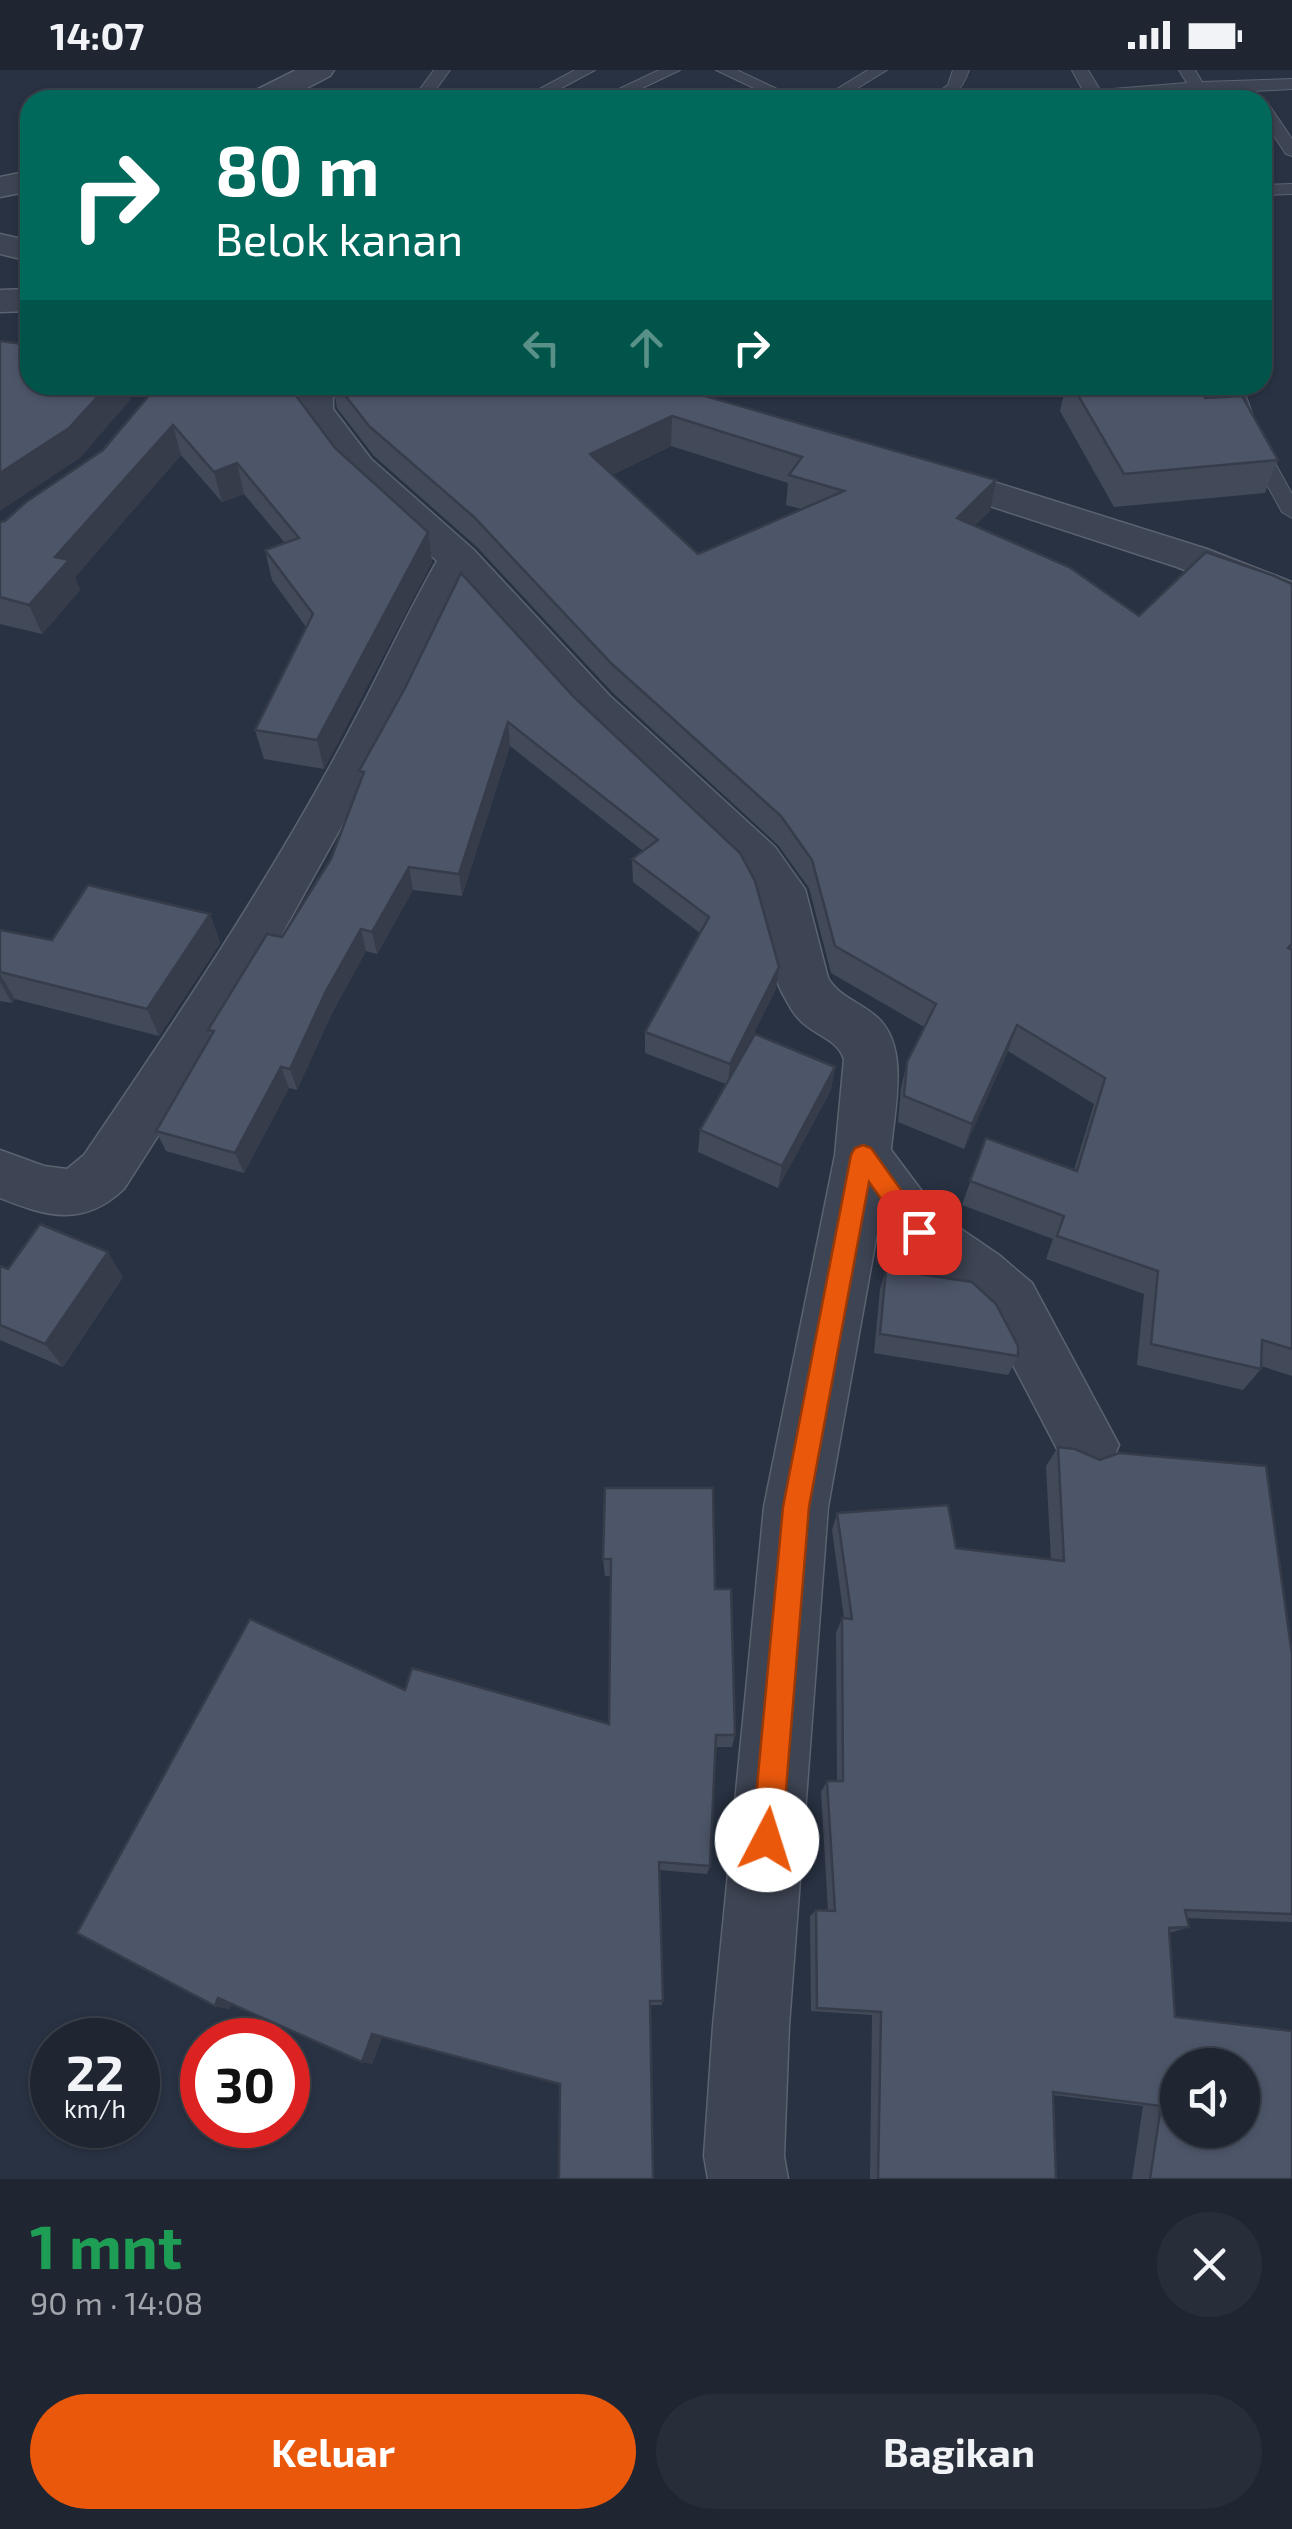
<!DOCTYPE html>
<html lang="id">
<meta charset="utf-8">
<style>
:root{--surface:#1f2632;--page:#272e3a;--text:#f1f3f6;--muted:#a1a5ac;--line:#3c434d;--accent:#ea580c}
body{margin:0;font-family:"Exo 2",sans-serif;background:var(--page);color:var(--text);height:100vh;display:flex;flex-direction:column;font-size:38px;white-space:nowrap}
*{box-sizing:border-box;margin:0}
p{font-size:32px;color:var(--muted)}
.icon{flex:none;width:55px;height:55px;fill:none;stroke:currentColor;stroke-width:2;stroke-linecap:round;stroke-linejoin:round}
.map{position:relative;height:2109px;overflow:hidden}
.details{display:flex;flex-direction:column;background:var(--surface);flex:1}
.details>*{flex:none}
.top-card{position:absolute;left:20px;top:20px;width:1252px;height:305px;border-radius:30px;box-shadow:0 2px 8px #0004,0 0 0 2px var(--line);background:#00695c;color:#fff;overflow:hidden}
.tools{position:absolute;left:1160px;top:1978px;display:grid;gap:20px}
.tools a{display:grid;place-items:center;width:100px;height:100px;border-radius:50%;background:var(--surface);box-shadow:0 2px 8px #0004,0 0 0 2px var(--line);font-size:50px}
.speed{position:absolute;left:30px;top:1948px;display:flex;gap:20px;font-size:50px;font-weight:700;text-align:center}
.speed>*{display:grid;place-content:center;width:130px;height:130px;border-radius:50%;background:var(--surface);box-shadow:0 2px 8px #0004,0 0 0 2px var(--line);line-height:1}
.speed small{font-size:25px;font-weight:400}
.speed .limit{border:15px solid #d22;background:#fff;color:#111}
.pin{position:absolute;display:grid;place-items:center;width:85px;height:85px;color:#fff;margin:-42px;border-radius:20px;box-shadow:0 5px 15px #0006}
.me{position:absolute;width:110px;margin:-55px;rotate:5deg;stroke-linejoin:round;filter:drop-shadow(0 0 8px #0008)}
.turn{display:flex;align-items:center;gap:35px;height:210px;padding:0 30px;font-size:45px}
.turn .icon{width:130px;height:130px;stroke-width:2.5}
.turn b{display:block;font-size:70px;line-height:85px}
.lanes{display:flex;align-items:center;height:95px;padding:0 30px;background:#0003;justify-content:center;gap:50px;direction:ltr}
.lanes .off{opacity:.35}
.round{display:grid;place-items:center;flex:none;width:105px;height:105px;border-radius:52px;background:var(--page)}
.summary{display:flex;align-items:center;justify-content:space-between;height:170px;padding:0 30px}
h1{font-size:60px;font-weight:700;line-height:75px;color:#1e9e55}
.button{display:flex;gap:20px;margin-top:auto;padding:20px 30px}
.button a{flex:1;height:115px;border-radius:60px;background:var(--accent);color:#fff;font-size:40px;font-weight:700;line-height:115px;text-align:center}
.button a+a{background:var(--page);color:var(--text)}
.status{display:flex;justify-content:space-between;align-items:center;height:70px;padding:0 50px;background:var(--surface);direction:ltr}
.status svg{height:28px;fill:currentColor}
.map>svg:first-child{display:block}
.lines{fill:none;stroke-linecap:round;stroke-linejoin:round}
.service-casing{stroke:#5b6270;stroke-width:2}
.minor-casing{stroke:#5b6270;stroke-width:3}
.tertiary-casing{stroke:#5b6270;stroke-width:3}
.service{fill:#3d4453;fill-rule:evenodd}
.minor{fill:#3d4453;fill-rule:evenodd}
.tertiary{fill:#3d4453;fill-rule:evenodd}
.wall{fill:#424a5a;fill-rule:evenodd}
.shaded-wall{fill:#363c4a}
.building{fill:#4d5669;stroke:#363c4a;stroke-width:2.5;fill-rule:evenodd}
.route{fill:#ea580c;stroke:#983908;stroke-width:2.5}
</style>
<div class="status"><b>14:07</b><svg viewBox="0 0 49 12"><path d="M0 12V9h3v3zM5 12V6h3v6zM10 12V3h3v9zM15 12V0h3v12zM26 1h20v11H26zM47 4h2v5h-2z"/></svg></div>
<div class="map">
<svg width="1292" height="2109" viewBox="0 0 1292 2109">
<rect width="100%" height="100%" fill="#293243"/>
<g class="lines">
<defs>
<g id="service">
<path d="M434,0H450L428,30H412Z"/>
<path d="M575,0H595L539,30H519Z"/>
<path d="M659,0H680L617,30H596Z"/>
<path d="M716,0H737L800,30H779Z"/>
<path d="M868,0H887L838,30H819Z"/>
<path d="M953,0H969C961,23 951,30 927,30L948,15Z"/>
<path d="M1072,0H1088L1100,20L1187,13L1179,0H1195L1202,12L1292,9V19L1088,30Z"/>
<path d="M1262,30L1267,32L1292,69V86L1286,84L1262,48Z"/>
<path d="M1292,114V124L1262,125V115Z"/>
<path d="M1224,315H1242L1260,366L1292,424V448L1282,442L1240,366Z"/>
</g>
<g id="minor">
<path d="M30,219V241L0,242V220Z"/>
<path d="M303,315H341L333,328V339L371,389L474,480L610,626L775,777L805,819L828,908C840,928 861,932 878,948C910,978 894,1040 891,1080L939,1144L999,1185L1032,1213L1119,1375L1110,1396L1088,1405L1066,1396L990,1251L957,1221L899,1180L879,1152L828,1437L789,1956L784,2086L788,2109H708L704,2086L713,1956L764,1437L835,1085L844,989C836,967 812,965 798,948C793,943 789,935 785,928C762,889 769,840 741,803L578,648L463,520L406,640L248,925L124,1119C84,1157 47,1147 0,1128V1080L44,1096L67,1099L84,1085C182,941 280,795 360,640C386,590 409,540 437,491L343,405L295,340V328Z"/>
</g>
<g id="tertiary">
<path d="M296,0H334L330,6L284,30H246L250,23Z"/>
<path d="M30,101V121L0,127V107Z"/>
<path d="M0,164L30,171V191L0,184Z"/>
<path d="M924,390L1207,479L1292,512V542L1177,497L910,410L904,402L910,394Z"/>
</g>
</defs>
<!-- service casing -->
<use href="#service" class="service-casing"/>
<!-- minor casing -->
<use href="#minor" class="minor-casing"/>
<!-- tertiary casing -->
<use href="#tertiary" class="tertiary-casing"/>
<!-- service -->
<use href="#service" class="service"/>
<!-- minor -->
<use href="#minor" class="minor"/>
<!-- tertiary -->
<use href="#tertiary" class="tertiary"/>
</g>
<!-- wall -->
<g class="wall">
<path d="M158,315H299L294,323L335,378L428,462L432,492L324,699L264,689L255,660L306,557L272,510L265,480L285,473L244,424L222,432L181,385L75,507L80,520L42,564L0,554V452L5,451L103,380Z"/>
<path d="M333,315H667L996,410L990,441L974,456L1139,546L1292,514V1306L1261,1296V1299L1243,1320L1137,1295L1144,1224L1046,1189L1053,1169L962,1135L986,1068L1074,1100L1094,1034L1008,981L964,1079L898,1052L901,1018L907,992L924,957L831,903L809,818L778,775L613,623L477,477L374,386L337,338ZM671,376L788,413L786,435L801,439L698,484L612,405Z"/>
<path d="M1066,315H1198L1205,328L1278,390L1265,423L1114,437L1060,341Z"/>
<path d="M461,503L776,919L739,992L835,997L831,1020L778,1118L698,1082L700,1060L726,1014L645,983V962L700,863L633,812L632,789L643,781L510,676L462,826L413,820L377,884L366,881L332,943L297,1020L289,1018L244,1103L166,1081L156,1061L211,967L208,960L282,867L331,789L361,710L359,701L405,618Z"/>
<path d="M210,844L220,873L159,966L15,929L12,933L0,931V860L52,870Z"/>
<path d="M0,1196L8,1199L123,1207L63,1297L0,1270Z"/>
<path d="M886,1199L1018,1286L1008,1305L874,1283L880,1219Z"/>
<path d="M1058,1377L1292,1585V1852L1187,1848L1189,1857L1169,1863L1175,1947L1292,2109H1132L1143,2036L1053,2025L1056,2109H870L872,1945L811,1941L810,1846L816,1840H828L821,1722L827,1711H837L836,1563L842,1548H844L832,1460L837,1443L956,1478L1051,1490L1046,1396Z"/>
<path d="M605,1418L715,1519L735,1665L732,1677H715L710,1796L707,1804L659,1800L662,1935H651L560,2014L382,1967L372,1994L232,1934L229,1939L215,1936L609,1654L611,1506H605L603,1489Z"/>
</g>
<!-- shaded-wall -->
<g class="shaded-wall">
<path d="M108,315H143L80,388L0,441V403Z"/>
<path d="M286,315H299L291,328Z"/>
<path d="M672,346L671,376L591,415L590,384Z"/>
<path d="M173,355L181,385L75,507L80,520L42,564L29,535L55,487Z"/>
<path d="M237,393L244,424L222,432L214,402Z"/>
<path d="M996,410L990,441L951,478L957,448Z"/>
<path d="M428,462L432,492L324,699L317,670Z"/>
<path d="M508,652L510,676L462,826L459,804Z"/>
<path d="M409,797L413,820L377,884L372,862Z"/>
<path d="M210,844L220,873L159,966L147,939Z"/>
<path d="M361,859L366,881L332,943L297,1020L290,999L326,921Z"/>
<path d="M779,897L776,919L728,1014L730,994Z"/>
<path d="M0,904L15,929L12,933L0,912Z"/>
<path d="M1017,955L1008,981L964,1079L972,1054Z"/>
<path d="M281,997L289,1018L244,1103L235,1083Z"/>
<path d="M835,997L831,1020L778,1118L782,1096Z"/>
<path d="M108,1182L123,1207L63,1297L45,1274Z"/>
<path d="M218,1928L233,1932L229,1939L215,1936Z"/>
<path d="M372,1964L382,1967L372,1994L362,1992Z"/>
</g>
<!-- building -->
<g class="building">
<path d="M0,271L30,275V315H108L69,358L0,403Z"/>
<path d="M158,315H288L335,378L428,462L317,670L255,660L313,544L265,480L299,468L237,393L214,402L173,355L55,487L69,490L29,535L0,527V452L5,451L26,432L103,380Z"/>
<path d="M337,315H667L996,410L957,448L1069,497L1139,546L1206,482L1272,505L1292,514V874L1288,878L1292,880V1279L1262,1270L1261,1299L1151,1274L1158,1201L1057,1166L1064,1146L970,1111L986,1068L1077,1101L1105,1008L1017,955L972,1054L904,1026L907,992L936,934L835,876L812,790L781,746L612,594L474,447L369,356ZM672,346L802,387L789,405L844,421L698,484L590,384Z"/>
<path d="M1072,315H1198L1205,328L1242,326L1278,390L1124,404Z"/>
<path d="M461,503L574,627L740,783L755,811L779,897L730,994L645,962L709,847L632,789L658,770L508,652L459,804L409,797L372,862L361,859L326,921L290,999L281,997L235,1083L156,1061L214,961L208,960L267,864L282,867L331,789L364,702L359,701L405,618Z"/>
<path d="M88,815L210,844L147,939L0,902V860L52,870Z"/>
<path d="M755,964L835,997L782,1096L700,1060Z"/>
<path d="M40,1154L108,1182L45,1274L0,1255V1196L8,1199Z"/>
<path d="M886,1199L972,1212L996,1234L1018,1276V1286L880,1264Z"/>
<path d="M1058,1377L1075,1379L1100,1390L1119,1383L1266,1396L1292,1585V1844L1185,1840L1189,1857L1169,1858L1175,1947L1292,1961V2109H1150L1161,2036L1053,2022L1056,2109H878L881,1942L817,1938L816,1840L835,1841L827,1711H843L842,1548L852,1549L837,1443L948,1435L956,1478L1064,1491ZM1178,1995H1242V2060H1178Z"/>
<path d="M605,1418H713L715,1519H731L735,1665H716L710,1796L659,1792L663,1931H650L653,2109H559L560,2014L372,1964L362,1992L218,1928L215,1936L77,1863L250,1549L405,1620L412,1598L609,1654L611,1489H603Z"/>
</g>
<!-- route -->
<path class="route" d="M863,1075L871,1078L931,1162L927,1169L919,1172L910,1169L869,1112L809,1437L782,1770L778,1781L767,1785L757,1781L752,1770L783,1437L851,1085L855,1078Z"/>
</svg>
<div class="tools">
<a><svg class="icon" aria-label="sound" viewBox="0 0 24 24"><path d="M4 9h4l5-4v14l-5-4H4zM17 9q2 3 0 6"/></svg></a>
</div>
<div class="speed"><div>22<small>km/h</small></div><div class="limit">30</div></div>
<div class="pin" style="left:919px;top:1162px;background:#d93025"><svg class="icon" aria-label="arrive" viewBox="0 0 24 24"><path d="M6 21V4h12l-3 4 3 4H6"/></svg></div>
<svg class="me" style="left:767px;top:1770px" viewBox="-20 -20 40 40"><circle r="19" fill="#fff"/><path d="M0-13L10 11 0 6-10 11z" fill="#ea580c"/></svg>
<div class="top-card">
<div class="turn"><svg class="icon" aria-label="right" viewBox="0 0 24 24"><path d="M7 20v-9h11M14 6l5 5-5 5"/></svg><div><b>80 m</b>Belok kanan</div></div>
<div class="lanes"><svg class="icon off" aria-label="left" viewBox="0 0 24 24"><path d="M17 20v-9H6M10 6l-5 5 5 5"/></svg><svg class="icon off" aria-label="ahead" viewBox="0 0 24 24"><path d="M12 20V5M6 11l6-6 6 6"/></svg><svg class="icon" aria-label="right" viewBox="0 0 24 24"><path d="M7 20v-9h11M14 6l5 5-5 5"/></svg></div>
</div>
</div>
<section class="details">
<div class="summary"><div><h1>1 mnt</h1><p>90 m · 14:08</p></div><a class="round"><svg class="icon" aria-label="close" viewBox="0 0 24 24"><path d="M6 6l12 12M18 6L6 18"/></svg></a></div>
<div class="button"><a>Keluar</a><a>Bagikan</a></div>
</section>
